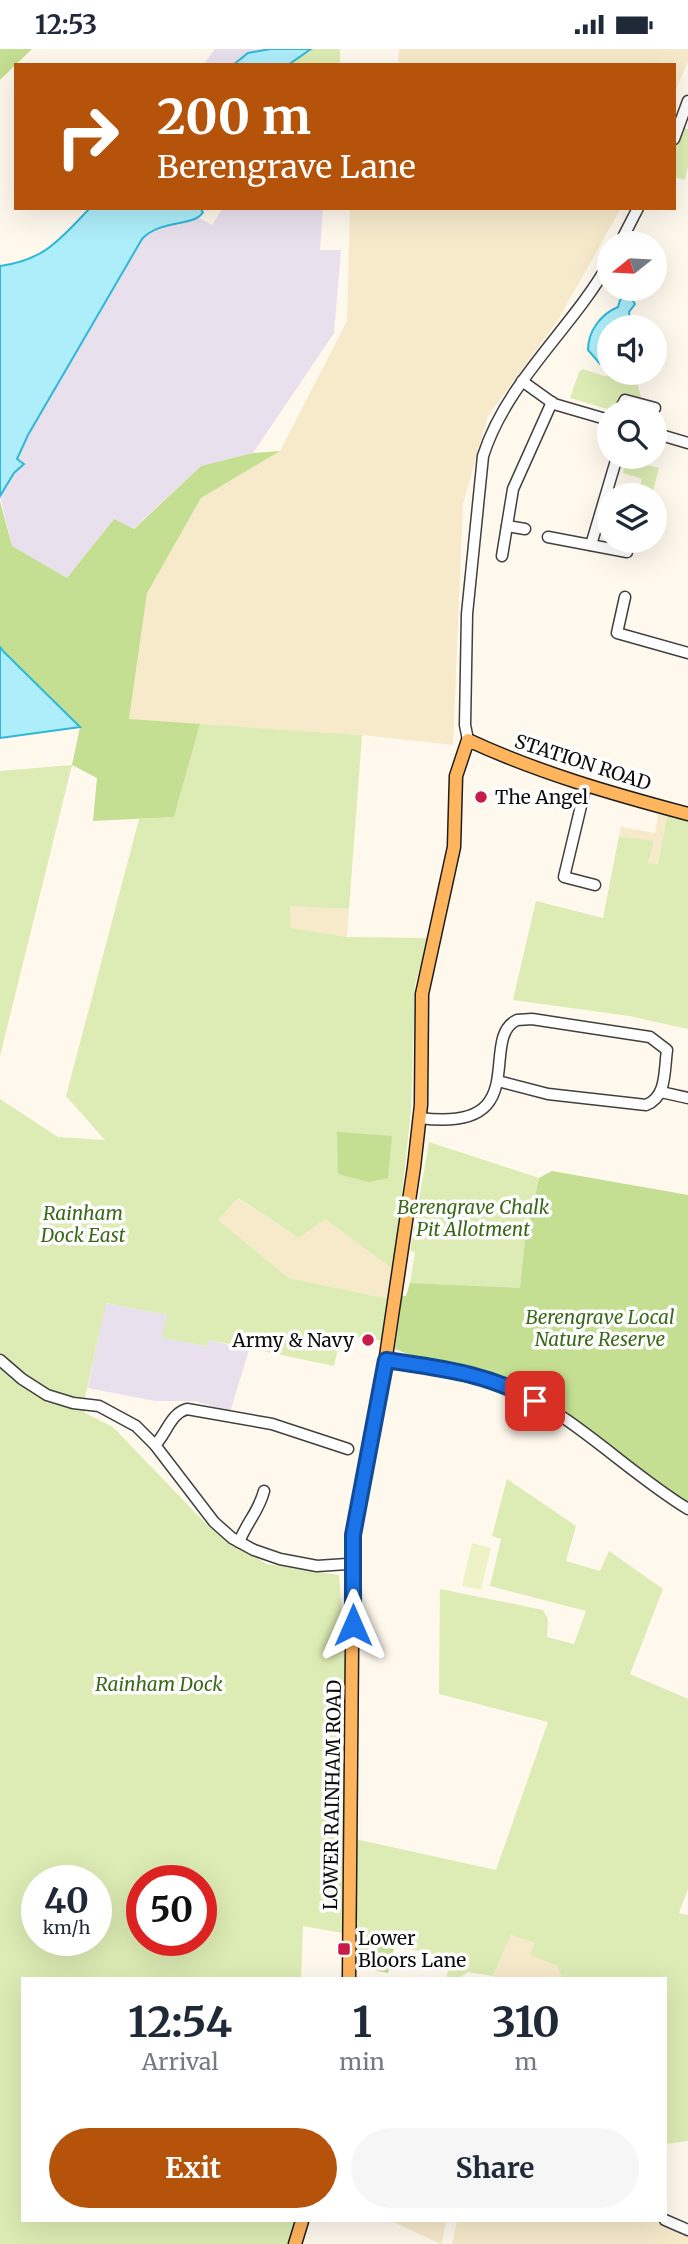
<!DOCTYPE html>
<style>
:root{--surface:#fff;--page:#f6f6f7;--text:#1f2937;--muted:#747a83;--accent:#b45309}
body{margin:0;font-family:Merriweather,serif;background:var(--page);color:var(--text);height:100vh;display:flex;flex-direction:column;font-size:26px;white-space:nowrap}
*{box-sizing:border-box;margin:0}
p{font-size:23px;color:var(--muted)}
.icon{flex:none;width:38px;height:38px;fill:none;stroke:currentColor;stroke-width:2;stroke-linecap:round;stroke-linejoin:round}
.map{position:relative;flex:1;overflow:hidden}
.drawer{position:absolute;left:21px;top:1928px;width:646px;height:245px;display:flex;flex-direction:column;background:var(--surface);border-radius:0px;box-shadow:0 7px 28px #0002}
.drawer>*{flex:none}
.guide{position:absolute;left:14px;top:14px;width:662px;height:147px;border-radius:0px;box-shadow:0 7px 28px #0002;background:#b45309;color:#fff;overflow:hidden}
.needle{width:46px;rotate:252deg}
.tools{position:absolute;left:597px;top:182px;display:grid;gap:14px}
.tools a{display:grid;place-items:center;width:70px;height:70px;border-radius:50%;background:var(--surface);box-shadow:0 7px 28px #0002;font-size:35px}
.speed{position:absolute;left:21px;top:1816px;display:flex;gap:14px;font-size:35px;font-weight:700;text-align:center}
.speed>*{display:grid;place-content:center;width:91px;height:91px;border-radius:50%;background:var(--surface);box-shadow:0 7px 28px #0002;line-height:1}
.speed small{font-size:18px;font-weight:400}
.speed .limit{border:10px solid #d22;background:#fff;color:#111}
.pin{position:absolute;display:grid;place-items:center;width:60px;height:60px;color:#fff;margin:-30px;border-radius:14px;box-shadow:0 4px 10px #0006}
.me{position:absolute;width:77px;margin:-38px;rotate:0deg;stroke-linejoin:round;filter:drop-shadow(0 0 5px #0008)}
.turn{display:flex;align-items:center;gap:24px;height:147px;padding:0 28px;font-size:32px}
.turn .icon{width:91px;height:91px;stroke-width:2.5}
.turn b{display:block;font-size:49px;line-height:60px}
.eta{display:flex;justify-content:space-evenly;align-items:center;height:119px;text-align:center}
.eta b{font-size:42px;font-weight:700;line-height:49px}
.cta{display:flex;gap:14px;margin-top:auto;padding:14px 28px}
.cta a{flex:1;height:80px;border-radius:42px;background:var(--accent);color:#fff;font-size:28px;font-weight:700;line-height:80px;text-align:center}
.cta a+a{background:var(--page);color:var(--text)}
.status{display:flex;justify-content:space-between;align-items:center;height:49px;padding:0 35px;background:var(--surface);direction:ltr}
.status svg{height:19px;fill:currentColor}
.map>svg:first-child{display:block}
.industrial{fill:#e9e0ed}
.farmland{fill:#f7eacb}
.green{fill:#ddecb4;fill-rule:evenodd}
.forest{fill:#c4de92}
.pitch{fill:#edf3c6}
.water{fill:#adeefa;stroke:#2fb7d7;stroke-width:2}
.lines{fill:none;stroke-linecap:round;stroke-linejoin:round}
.minor-casing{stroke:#404040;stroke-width:13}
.major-casing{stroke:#1e1e1e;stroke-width:15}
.minor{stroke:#fff;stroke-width:10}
.major{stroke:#ffb55d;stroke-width:12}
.route-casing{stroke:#114b97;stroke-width:18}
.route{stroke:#1a73e8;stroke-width:12}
.poi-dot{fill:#c71b48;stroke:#fff;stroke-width:2.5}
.labels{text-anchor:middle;stroke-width:7;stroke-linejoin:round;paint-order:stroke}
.street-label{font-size:19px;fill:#0d0d0d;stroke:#fff}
.poi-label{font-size:19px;fill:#0d0d0d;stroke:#fff;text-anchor:start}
.park-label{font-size:19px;font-style:italic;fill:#3a6919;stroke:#fff}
</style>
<div class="status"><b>12:53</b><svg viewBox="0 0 49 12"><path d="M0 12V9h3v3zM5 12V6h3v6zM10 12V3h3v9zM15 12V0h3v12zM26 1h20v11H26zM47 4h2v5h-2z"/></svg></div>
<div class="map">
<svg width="688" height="2195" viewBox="0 0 688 2195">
<rect width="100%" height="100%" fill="#fff8ed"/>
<!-- industrial -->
<g class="industrial">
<path d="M215,0H270L248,4L234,16H203Z"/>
<path d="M223,159H323L320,201H341L334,284L253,404L201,417L133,480L113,471L67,529L12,497L0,447L14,424L23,415L16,410L28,386L142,190L149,182L166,175L200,169L212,176Z"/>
<path d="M105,1254L168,1266L163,1289L207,1297L209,1291L249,1301L230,1363L195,1352H155L88,1339Z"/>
</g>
<!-- farmland -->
<g class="farmland">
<path d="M399,0H688V12L674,45V16H398Z"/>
<path d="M350,159H621L558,271L488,367L463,455L453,696L362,686L129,671L147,543L201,449L280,402L347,272Z"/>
<path d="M659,762H668L658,815L648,814L653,792L619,787L621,778L655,784Z"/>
<path d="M290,857L349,860L347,888L290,880Z"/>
<path d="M237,1149L299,1189L325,1170L394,1221L390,1250L289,1229L218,1171Z"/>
<path d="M511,1886L535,1894L530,1906L557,1917L563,1930H499L493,1927Z"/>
<path d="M391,2172H446L442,2195H441Z"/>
<path d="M457,2172H665L688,2180V2195H452Z"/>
</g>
<!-- green -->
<g class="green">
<path d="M270,0H340V16H233L248,4Z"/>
<path d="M684,79L688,80V118L685,131L674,128V100Z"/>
<path d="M583,320L604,327L628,324L636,331L641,348L614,362L570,349L579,323Z"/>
<path d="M626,408L627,411L659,419L652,446H637L642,430L623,424Z"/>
<path d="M200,675L362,686L349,860L290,857V879L347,888L428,889L415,936L411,1061L394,1221L325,1170L299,1189L238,1149L218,1171L289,1229L390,1250L384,1292L341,1286L334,1317L209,1291L207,1297L162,1289L167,1266L106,1254L84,1353L85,1364L113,1378L209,1478L266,1515L339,1526L346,1627V1840L342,1884L303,1877L301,1930H23V2172H300L293,2195H0V1050L58,1088L105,1091L66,1047L139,770L174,768ZM37,1832H96V1892H37ZM142,1832H201V1892H142Z"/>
<path d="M72,716L0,1007V722Z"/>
<path d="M668,762L688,767V980L629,967L513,951L536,852L603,869L619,787L654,792L648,814L658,815Z"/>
<path d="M429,1093L539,1129L525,1191L520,1240L410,1234L415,1203L410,1202Z"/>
<path d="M507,1430L576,1477L566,1512L600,1522L609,1502L663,1540L630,1625L688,1650V1840L679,1864L688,1866V2092L665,2095V1930H563L557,1917L530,1906L535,1894L511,1886L493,1927L468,1923L458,1930H446L451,1909L357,1889L355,1790L496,1821L548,1673L439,1645L440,1540L543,1561L548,1570L547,1588L574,1595L586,1562L490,1537L501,1490L492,1487Z"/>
</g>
<!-- forest -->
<g class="forest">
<path d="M0,0H32L0,31Z"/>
<path d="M280,402L201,449L147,544L129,670L200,675L174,768L93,772L97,729L72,716L80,678L0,598V452L12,497L67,529L114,470L134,480L201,417L253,404Z"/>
<path d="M337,1083L392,1087L388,1129L369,1133L338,1125Z"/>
<path d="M552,1122L688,1146V1455L633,1417L546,1350L502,1329L459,1315L428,1313L395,1300L402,1247H406L410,1234L520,1239L525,1191L539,1129Z"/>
<path d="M357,1889L395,1895L388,1924L356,1918Z"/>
</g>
<!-- pitch -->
<path class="pitch" d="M472,1494L491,1499L481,1541L462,1537Z"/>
<!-- water -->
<g class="water">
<path d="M270,0H311L288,16H233L248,4Z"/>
<path d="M90,159H200L203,163C195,178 160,170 142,190L28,386L17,410L24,415L14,424L0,447V217C45,211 60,190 90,159Z"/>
<path d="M624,248H630L635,255L629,263L631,278H609V313L600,315L588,301C588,282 601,265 618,258L620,251Z"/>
<path d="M0,598L4,603L80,678L0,689Z"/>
</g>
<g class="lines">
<defs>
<g id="minor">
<path d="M674,90L688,52"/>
<path d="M620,194L638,159"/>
<path d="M522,332L554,355L609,371"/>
<path d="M619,362L625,351L655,359"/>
<path d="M654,384L688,394"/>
<path d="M507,477L525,480"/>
<path d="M548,488L627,503"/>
<path d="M591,496L617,408"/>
<path d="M502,507L513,440L552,353"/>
<path d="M625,548L617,584L688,604"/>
<path d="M468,691L465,676L467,565L483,407C507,332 571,281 609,214"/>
<path d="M586,736L564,828L595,836"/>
<path d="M661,1043L688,1049"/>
<path d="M420,1069C536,1084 477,990 517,971L532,970L650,988L667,1001C664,1022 667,1048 646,1056L548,1045L498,1032"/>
<path d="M0,1311L22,1330L47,1346L73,1354L99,1357L136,1377L155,1396L214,1473L232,1489L254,1501L280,1510L317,1517L347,1515L353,1518"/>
<path d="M386,1311C430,1318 475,1321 516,1341C579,1371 629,1424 688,1460"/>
<path d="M155,1396C167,1384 170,1365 187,1360L272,1375L348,1400"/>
<path d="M239,1493C247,1473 259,1462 264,1442"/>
<path d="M665,2171L688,2181"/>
</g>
<g id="major">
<path d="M349,1930L353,1486L381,1341L414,1118L421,1056L422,945L454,798L456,727L468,691C539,724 613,745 688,765"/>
<path d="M295,2195L302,2172"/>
</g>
</defs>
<!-- minor casing -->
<use href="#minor" class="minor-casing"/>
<!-- major casing -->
<use href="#major" class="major-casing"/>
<!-- minor -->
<use href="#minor" class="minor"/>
<!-- major -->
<use href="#major" class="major"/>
</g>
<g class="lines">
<defs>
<path id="route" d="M353,1576V1486L386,1311C438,1319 489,1324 535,1352"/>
</defs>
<!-- route casing -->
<use href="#route" class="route-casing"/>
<!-- route -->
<use href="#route" class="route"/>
</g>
<!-- markers -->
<g class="poi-dot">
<circle cx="481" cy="748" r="7"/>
<circle cx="368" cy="1291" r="7"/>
<rect x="337" y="1893" width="14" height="14" rx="3.5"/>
</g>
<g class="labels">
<!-- street labels -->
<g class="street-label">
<text transform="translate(583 713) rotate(18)" y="7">STATION ROAD</text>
<text transform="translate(332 1746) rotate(-89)" y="7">LOWER RAINHAM ROAD</text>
</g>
<!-- poi labels -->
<g class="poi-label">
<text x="495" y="755">The Angel</text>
<text x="354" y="1298" text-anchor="end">Army &amp; Navy</text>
<text x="358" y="1896">Lower<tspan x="358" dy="22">Bloors Lane</tspan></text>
</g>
<!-- park labels -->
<g class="park-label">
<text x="473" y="1165">Berengrave Chalk<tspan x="473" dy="22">Pit Allotment</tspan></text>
<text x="83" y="1171">Rainham<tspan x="83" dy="22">Dock East</tspan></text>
<text x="600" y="1275">Berengrave Local<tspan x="600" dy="22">Nature Reserve</tspan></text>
<text x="159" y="1642">Rainham Dock</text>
</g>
</g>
</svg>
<div class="tools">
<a><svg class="needle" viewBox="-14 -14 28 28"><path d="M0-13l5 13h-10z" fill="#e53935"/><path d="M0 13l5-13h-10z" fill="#747a83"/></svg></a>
<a><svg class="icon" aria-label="sound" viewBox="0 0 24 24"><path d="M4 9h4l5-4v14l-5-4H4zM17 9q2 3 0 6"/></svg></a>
<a><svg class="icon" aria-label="search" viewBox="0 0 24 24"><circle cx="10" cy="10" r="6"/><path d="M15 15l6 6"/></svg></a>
<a><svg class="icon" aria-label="layers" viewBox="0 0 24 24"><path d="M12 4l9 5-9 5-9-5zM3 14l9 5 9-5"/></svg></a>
</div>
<div class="speed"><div>40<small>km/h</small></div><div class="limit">50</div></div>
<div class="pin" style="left:535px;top:1352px;background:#d93025"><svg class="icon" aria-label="arrive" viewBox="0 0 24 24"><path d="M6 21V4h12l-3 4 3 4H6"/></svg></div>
<svg class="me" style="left:353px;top:1576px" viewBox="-20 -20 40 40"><path d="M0-17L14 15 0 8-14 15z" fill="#1a73e8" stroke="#fff" stroke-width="4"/></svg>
<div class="guide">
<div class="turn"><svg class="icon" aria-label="right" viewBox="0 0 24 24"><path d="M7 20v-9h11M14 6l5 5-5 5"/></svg><div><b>200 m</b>Berengrave Lane</div></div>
</div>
<section class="drawer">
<div class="eta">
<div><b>12:54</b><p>Arrival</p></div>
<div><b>1</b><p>min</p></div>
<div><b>310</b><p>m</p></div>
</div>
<div class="cta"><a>Exit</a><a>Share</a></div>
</section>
</div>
